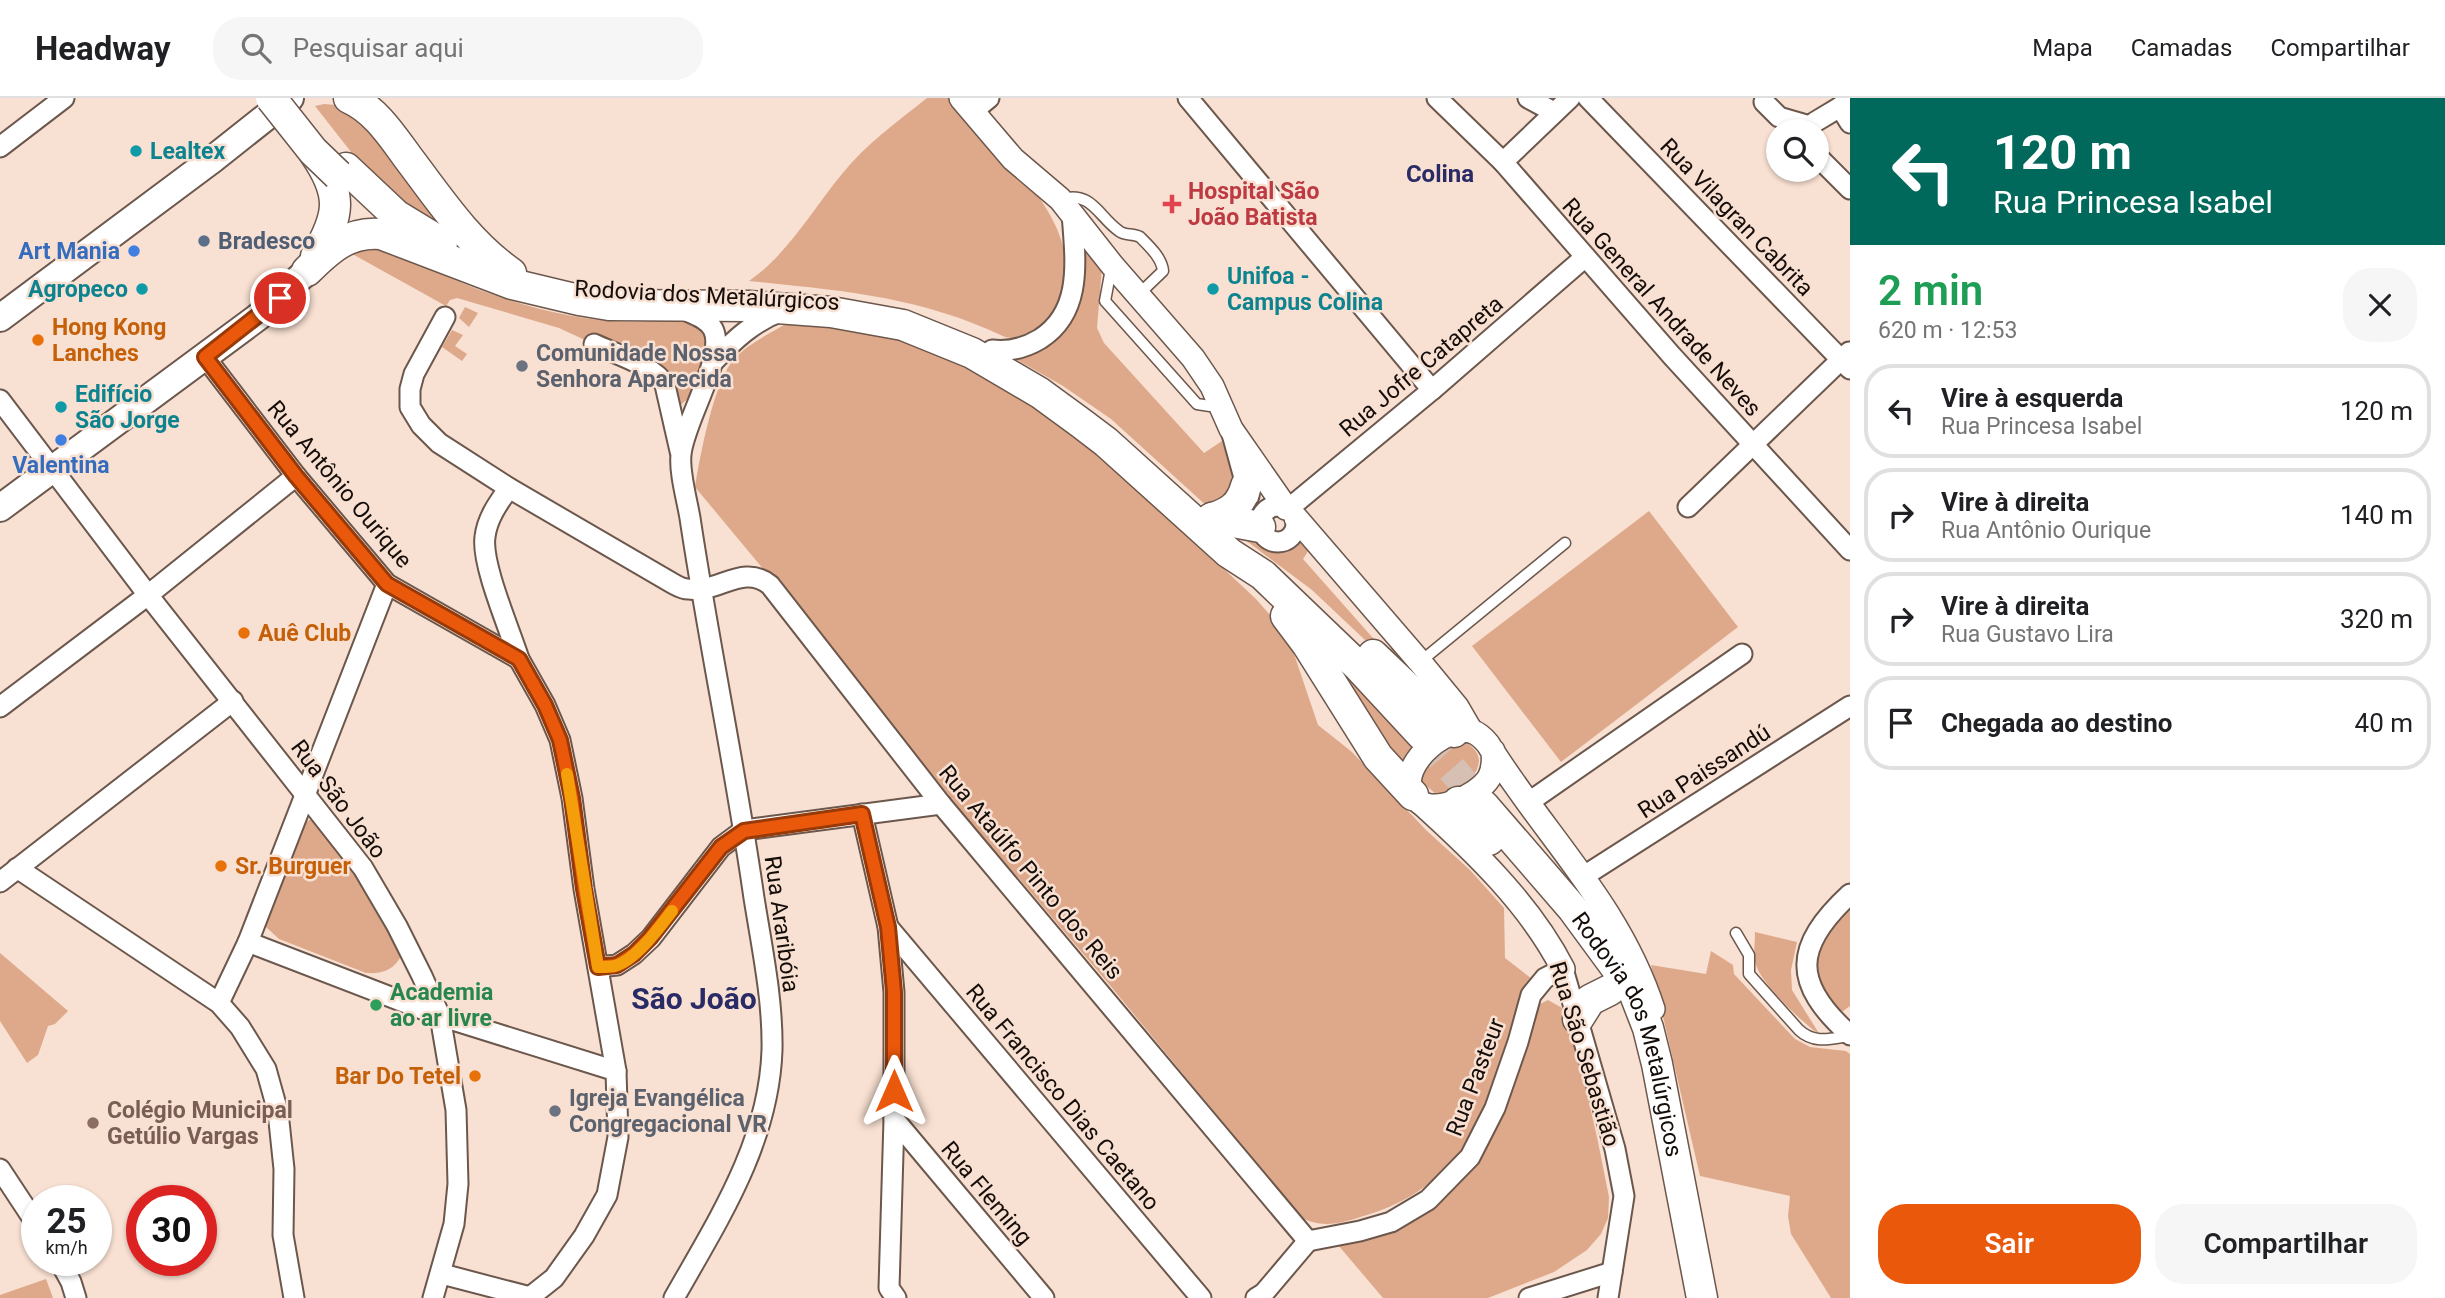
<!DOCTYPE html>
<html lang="pt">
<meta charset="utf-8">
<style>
:root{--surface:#fff;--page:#f6f6f6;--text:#202124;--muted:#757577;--line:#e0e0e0;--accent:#ea580c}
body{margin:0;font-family:Roboto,sans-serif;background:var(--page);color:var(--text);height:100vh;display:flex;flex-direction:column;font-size:26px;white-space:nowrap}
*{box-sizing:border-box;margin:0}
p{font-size:23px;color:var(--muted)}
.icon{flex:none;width:38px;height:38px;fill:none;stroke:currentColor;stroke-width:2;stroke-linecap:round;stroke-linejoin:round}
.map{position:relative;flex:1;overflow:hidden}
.side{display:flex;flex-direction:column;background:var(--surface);width:595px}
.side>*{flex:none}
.top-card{background:#00695c;color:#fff;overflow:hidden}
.tools{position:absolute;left:1766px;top:21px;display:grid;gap:14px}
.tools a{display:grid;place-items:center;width:63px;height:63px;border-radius:50%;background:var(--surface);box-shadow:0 2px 5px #0004;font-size:35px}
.speed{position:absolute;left:21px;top:1087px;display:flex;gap:14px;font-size:35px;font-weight:700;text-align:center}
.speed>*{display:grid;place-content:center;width:91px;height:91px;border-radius:50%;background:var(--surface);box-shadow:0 2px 5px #0004;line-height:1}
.speed small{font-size:18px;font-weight:400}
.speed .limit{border:10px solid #d22;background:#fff;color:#111}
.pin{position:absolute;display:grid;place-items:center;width:60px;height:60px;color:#fff;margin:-30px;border:4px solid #fff;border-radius:50%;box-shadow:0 2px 7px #0007}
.me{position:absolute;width:77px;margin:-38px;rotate:0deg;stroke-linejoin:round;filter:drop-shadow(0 0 5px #0008)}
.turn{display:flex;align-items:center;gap:24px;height:147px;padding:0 28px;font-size:32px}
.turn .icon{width:91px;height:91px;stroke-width:2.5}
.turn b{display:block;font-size:49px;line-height:60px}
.round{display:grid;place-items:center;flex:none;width:74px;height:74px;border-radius:28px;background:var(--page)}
.overview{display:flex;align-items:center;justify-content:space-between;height:119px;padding:0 28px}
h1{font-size:42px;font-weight:600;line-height:52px;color:#1e9e55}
.action{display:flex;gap:14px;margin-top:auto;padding:14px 28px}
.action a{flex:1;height:80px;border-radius:28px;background:var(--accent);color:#fff;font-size:28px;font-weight:600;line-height:80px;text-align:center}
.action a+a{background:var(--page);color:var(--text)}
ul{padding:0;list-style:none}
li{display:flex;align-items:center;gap:21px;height:94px;margin:0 14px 10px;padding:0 14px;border:4px solid var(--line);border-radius:28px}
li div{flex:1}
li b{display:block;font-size:26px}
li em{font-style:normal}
header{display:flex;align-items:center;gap:42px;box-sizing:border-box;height:98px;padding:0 35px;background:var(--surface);border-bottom:2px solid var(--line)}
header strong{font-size:33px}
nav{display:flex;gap:38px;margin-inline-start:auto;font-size:24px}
.search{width:490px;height:63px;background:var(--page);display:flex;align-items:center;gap:18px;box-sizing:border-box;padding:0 24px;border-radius:28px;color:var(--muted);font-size:26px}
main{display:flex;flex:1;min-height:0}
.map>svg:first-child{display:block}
.green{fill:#dea98a}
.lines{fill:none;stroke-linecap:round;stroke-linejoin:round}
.primary-tunnel{stroke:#d6c0b4;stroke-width:30;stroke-dasharray:30 15;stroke-linecap:butt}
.service-casing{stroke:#6c574c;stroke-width:13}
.minor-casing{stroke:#6c574c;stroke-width:23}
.tertiary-casing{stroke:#6c574c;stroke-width:26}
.secondary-casing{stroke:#6c574c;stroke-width:30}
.primary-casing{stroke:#6c574c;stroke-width:33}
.service{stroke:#fff;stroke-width:10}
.minor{stroke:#fff;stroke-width:19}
.tertiary{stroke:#fff;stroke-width:23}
.secondary{stroke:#fff;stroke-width:26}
.primary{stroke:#fff;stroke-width:30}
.primary-bridge-casing{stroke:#6c574c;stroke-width:33;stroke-linecap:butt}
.primary-bridge{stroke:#fff;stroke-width:30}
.route-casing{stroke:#983908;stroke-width:18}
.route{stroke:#ea580c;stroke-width:12}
.slow{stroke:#f59e0b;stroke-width:12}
.culture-dot{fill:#0f9aa8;stroke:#f8e0d2;stroke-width:2.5}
.health-dot{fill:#e0444e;stroke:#f8e0d2;stroke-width:2.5}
.service-dot{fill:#5c6f8a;stroke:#f8e0d2;stroke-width:2.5}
.shop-dot{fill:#3f7fe0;stroke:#f8e0d2;stroke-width:2.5}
.food-dot{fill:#e8710a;stroke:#f8e0d2;stroke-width:2.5}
.worship-dot{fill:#6b7280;stroke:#f8e0d2;stroke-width:2.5}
.leisure-dot{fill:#2e9e5b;stroke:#f8e0d2;stroke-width:2.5}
.education-dot{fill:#8d6e63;stroke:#f8e0d2;stroke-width:2.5}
.labels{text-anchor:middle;stroke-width:5;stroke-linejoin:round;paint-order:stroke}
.culture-label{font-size:23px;font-weight:bold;fill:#0d838f;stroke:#f8e0d2;text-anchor:start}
.health-label{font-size:23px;font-weight:bold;fill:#be3a42;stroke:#f8e0d2;text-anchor:start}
.street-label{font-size:23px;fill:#150d09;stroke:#f8e0d2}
.service-label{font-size:23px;font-weight:bold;fill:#4e5e75;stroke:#f8e0d2;text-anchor:start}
.shop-label{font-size:23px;font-weight:bold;fill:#366cbe;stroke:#f8e0d2;text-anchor:end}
.food-label{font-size:23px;font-weight:bold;fill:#c56008;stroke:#f8e0d2;text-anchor:start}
.worship-label{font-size:23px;font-weight:bold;fill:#5b616d;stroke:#f8e0d2;text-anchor:start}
.leisure-label{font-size:23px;font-weight:bold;fill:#27864d;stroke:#f8e0d2;text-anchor:start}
.education-label{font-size:23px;font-weight:bold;fill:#785e54;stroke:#f8e0d2;text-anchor:start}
.neighbourhood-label{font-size:24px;font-weight:bold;fill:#282b65;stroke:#f8e0d2}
.district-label{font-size:30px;font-weight:bold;fill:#282b65;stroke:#f8e0d2}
</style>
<header>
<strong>Headway</strong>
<div class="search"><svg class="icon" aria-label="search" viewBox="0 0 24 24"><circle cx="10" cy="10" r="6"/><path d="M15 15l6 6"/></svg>Pesquisar aqui</div>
<nav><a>Mapa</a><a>Camadas</a><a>Compartilhar</a></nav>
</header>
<main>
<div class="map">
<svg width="1850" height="1200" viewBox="0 0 1850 1200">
<rect width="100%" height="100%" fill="#f8e0d2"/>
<!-- green -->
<g class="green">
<path d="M927,0H956C972,19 989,38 1005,57C1045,103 1090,158 1051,219C1042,234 1022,243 1005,239C918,198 843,193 749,183C788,156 812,112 842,76C866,46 897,24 927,0Z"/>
<path d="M324,6L336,7L359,18L447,130L429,128L355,59L315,8Z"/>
<path d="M1079,137L1102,169L1097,230L1104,245L1204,355L1222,343L1237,391L1209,410L1111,321L1063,288L1012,259L1060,230Z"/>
<path d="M375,149C405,159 431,172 460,184C521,210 620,237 684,217L707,230L709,261L690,299L677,310L672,293L587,243L559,230L457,200L450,202L446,208L347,153Z"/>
<path d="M465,209L478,215L469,229L459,220Z"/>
<path d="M794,221L830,225L914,246L983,271L1071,328L1256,501L1277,525L1292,550L1318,627L1352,654L1426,732L1470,772L1504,810L1505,860L1532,881C1527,890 1521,899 1517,909C1507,935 1503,964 1493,991C1470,1054 1433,1097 1367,1117C1345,1124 1322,1132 1301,1119L1108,885L964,716L877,608L695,389C700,358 714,282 735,260C750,244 775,233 794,221Z"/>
<path d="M452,232L463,237L455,248L467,256L462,263L442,249Z"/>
<path d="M1649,413L1738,529L1561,664L1472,548Z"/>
<path d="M1232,432L1269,447L1285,448L1297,438L1312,447L1303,461L1380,548L1389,551L1396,549L1436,597L1399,574L1312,492Z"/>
<path d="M1344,576L1412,646L1443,630L1405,673L1363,614Z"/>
<path d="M1463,643C1493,658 1475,682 1454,694C1449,697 1442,696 1437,697L1422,684V670L1443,650Z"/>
<path d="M317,720L367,787L402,856C395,872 382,876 366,875L279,841L266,829L265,819L300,730L309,722Z"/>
<path d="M1850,810V908L1839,916C1803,874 1811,846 1850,810Z"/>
<path d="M1755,834L1797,844L1791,872L1792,892L1820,937C1803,925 1762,887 1756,867C1753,857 1755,845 1755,834Z"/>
<path d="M1711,853L1733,867L1734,876L1795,941L1810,949L1846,953L1850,956V1200H1831L1791,1136L1788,1118L1790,1098L1700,1078L1651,867L1706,876Z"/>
<path d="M0,855L68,913L55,926L48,928L38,957L27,965L0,923Z"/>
<path d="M1548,902L1564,911L1570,922L1597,1039L1609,1099L1608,1120L1601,1136L1587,1152L1554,1174L1488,1200H1383L1338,1147L1369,1140L1408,1126L1446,1098L1475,1070L1488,1045L1538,907Z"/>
<path d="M46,1181L53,1200H0V1197Z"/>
</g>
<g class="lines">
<!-- primary-tunnel -->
<path class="primary-tunnel" d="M1422,637L1484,708"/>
<defs>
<g id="service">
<path d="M1062,101C1092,93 1098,118 1119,133C1125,138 1133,135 1140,139C1149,148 1162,160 1163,173L1138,197"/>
<path d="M1111,171L1105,203L1197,306L1210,308L1219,303"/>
<path d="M1420,564L1565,445"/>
<path d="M1736,835L1749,857V876L1799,932C1814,946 1830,941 1849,938"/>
</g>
<g id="minor">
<path d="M1188,0L1432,292"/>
<path d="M1437,0L1503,64L1672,258L1850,452"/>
<path d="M1528,0L1554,14"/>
<path d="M1588,0L1850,271"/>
<path d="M1764,4L1779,19L1810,28"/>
<path d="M1840,9L1850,25"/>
<path d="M972,14L989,0"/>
<path d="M1806,33L1815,24L1850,3"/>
<path d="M0,49L64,0"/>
<path d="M1816,57L1850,91"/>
<path d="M1503,64L1570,0"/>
<path d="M445,219L414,276L410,291V309L421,327L439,345L509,390L672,485C676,487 682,491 688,491C717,496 743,465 770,487L941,706L1308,1143"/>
<path d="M594,246C615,256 655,268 665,287L680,353"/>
<path d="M992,252C1010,254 1025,250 1040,241C1084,213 1075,160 1072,115"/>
<path d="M205,259L296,378L387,486L519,561L545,607L560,642L572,700L584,791L616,973L618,1039L607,1097L584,1138L554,1180L530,1199"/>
<path d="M714,263C734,242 754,223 782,213"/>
<path d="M0,302L148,497L363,770L397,828L422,878L440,918L456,1012L458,1086L454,1126L433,1200"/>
<path d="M1232,336L1249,398"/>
<path d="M509,390C499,404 487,420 485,439C481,466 510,532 519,561"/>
<circle cx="1278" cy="426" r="18"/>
<path d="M1688,409L1849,254"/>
<path d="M1288,411L1432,292L1584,160"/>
<path d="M0,609L148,497L296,378"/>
<path d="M1529,704L1742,556"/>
<path d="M862,716L888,829L894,894V1021L889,1190L896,1200"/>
<path d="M17,770L219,905L240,929L266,971L278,1014L284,1071L283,1137L294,1200"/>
<path d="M1584,778L1850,608"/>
<path d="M0,784L233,603"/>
<path d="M1850,796C1793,849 1792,885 1850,937"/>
<path d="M888,829L1201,1200"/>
<path d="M248,844L440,918L616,973"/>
<path d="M598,869L617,867L634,856L651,840L721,749L744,732L941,706"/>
<path d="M219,905L248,844L387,486"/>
<path d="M894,1021L1044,1200"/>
<path d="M0,1071L37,1127"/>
<path d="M1308,1143L1360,1133L1391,1124L1428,1102L1470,1059L1495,1010L1518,944L1531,897L1545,880L1563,871L1615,1051L1624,1098L1608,1200"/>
<path d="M59,1162L71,1184L76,1200"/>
<path d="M442,1176L530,1199"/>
<path d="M674,1200C718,1122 769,1045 772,952C773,902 762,850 754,800C736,673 709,547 690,420C687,402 679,374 681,357C683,325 727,257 713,231C707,220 693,216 682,211"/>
<path d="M1256,1200L1264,1195L1308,1143"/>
<path d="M1529,1200L1612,1174"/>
</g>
<g id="tertiary">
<path d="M961,0L1013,61L1060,101L1112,167L1193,260L1212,288L1231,331L1286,410"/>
<path d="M1296,420L1420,564L1457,609L1471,633"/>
<path d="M1493,653C1494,663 1494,671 1489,680C1478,698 1430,721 1414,699C1394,672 1443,627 1471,633C1477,635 1484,641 1488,646C1544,737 1619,806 1653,911"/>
<path d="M1420,704C1473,752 1530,806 1563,871"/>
</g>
<g id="secondary">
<path d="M0,220L213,61L290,0"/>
<path d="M0,410L258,219L307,173"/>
</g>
<g id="primary">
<path d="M349,0C376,12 392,38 409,61C440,102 468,145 511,175"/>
<path d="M315,56C343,97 340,117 316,158"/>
<path d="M346,70L396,117L442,145"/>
<path d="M307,173C328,152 348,133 381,136L512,186L579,202L609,207L749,208L831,214L903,227L972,255L1040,295L1081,325L1106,344L1229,455L1263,477L1359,569L1422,637"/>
<path d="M1212,420C1230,415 1241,407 1246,388"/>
<path d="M1212,420L1260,429"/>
<path d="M1286,518L1307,546L1378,659L1413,697"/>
<path d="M1373,557L1454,634"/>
<path d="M1458,704L1489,742"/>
<path id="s1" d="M1484,708L1573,811L1634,894L1648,930L1657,966L1702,1200"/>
<path d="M1578,921L1590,902L1610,892"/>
</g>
</defs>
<!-- service casing -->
<use href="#service" class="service-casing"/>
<!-- minor casing -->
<use href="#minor" class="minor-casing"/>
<!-- tertiary casing -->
<use href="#tertiary" class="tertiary-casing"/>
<!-- secondary casing -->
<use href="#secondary" class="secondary-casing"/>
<!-- primary casing -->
<use href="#primary" class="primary-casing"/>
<!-- service -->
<use href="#service" class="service"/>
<!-- minor -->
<use href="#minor" class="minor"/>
<!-- tertiary -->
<use href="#tertiary" class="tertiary"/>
<!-- secondary -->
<use href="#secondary" class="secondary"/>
<!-- primary -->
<use href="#primary" class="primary"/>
<defs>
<path id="primary-bridge" d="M271,0L313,53L338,77"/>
</defs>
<!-- primary-bridge casing -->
<use href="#primary-bridge" class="primary-bridge-casing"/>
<!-- primary-bridge -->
<use href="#primary-bridge" class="primary-bridge"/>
</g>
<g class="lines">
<defs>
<path id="route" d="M280,200L205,259L296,378L387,486L519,561L545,607L560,642L572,700L584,791L598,869L617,867L634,856L650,840L721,749L744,733L862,716L888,829L894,894V993"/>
</defs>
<!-- route casing -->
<use href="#route" class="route-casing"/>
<!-- route -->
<use href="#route" class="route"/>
<!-- slow -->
<path class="slow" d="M567,676L598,869C603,869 610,869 615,868C636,862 659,830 672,813"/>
</g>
<!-- markers -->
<g class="culture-dot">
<circle cx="136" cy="53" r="7"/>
<circle cx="142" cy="191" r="7"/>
<circle cx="1213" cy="191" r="7"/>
<circle cx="61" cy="309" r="7"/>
</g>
<path class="health-dot" d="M1168.5 95.5h7v7h7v7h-7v7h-7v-7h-7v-7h7z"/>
<circle class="service-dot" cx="204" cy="143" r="7"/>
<g class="shop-dot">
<circle cx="134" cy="153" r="7"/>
<circle cx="61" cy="342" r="7"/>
</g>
<g class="food-dot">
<circle cx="38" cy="242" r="7"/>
<circle cx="244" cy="535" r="7"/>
<circle cx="221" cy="768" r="7"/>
<circle cx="475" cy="978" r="7"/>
</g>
<g class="worship-dot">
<circle cx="522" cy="268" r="7"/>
<circle cx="555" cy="1013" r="7"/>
</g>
<circle class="leisure-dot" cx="376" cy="907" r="7"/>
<circle class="education-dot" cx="93" cy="1025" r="7"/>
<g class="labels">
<!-- culture labels -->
<g class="culture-label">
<text x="150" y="61">Lealtex</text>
<text x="1227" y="186">Unifoa -<tspan x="1227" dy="26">Campus Colina</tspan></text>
<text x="128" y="199" text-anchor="end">Agropeco</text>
<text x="75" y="304">Edifício<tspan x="75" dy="26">São Jorge</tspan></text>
</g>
<!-- health labels -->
<g class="health-label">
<text x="1188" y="101">Hospital São<tspan x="1188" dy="26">João Batista</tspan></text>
</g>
<!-- street labels -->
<g class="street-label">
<text transform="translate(1737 119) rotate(46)" y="8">Rua Vilagran Cabrita</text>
<text transform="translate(707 197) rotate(3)" y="8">Rodovia dos Metalúrgicos</text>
<text transform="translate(1662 209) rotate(48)" y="8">Rua General Andrade Neves</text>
<text transform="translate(1421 268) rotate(-40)" y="8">Rua Jofre Catapreta</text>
<text transform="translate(340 386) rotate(50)" y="8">Rua Antônio Ourique</text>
<text transform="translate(1704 673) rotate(-33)" y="8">Rua Paissandú</text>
<text transform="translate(339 701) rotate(53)" y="8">Rua São João</text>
<text transform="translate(1031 774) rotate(50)" y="8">Rua Ataúlfo Pinto dos Reis</text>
<text transform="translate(782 826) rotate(82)" y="8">Rua Araribóia</text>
<text dy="8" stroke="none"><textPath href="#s1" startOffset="276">Rodovia dos Metalúrgicos</textPath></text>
<text transform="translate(1585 956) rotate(73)" y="8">Rua São Sebastião</text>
<text transform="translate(1475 979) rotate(-69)" y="8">Rua Pasteur</text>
<text transform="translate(1063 999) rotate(50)" y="8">Rua Francisco Dias Caetano</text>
<text transform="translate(987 1095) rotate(50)" y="8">Rua Fleming</text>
</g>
<!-- service labels -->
<g class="service-label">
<text x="218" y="151">Bradesco</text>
</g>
<!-- shop labels -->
<g class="shop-label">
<text x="120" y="161">Art Mania</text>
<text x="61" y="375" text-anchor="middle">Valentina</text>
</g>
<!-- food labels -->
<g class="food-label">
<text x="52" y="237">Hong Kong<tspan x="52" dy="26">Lanches</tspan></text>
<text x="258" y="543">Auê Club</text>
<text x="235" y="776">Sr. Burguer</text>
<text x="461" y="986" text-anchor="end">Bar Do Tetel</text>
</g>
<!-- worship labels -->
<g class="worship-label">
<text x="536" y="263">Comunidade Nossa<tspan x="536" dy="26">Senhora Aparecida</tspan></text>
<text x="569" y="1008">Igreja Evangélica<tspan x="569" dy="26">Congregacional VR</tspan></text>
</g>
<!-- leisure labels -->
<g class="leisure-label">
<text x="390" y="902">Academia<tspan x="390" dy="26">ao ar livre</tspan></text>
</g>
<!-- education labels -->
<g class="education-label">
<text x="107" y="1020">Colégio Municipal<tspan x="107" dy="26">Getúlio Vargas</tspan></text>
</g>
<!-- neighbourhood labels -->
<g class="neighbourhood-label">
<text x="1440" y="84">Colina</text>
</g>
<!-- district labels -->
<g class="district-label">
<text x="694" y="911">São João</text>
</g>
</g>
</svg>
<div class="tools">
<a><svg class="icon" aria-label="search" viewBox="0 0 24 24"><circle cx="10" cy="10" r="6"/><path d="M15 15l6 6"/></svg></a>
</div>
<div class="speed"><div>25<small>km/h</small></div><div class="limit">30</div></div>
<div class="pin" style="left:280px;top:200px;background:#d93025"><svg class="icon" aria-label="arrive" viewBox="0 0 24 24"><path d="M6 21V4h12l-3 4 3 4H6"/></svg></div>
<svg class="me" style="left:894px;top:993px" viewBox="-20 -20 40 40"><path d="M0-17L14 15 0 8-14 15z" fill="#ea580c" stroke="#fff" stroke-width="4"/></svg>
</div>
<section class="side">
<div class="top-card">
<div class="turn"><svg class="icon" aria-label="left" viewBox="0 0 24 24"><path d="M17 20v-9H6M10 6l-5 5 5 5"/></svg><div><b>120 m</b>Rua Princesa Isabel</div></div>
</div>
<div class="overview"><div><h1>2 min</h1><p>620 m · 12:53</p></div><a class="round"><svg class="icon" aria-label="close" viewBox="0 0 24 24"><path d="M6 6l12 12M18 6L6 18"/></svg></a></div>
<ul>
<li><svg class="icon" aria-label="left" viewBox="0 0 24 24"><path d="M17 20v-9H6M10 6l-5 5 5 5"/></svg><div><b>Vire à esquerda</b><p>Rua Princesa Isabel</p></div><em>120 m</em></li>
<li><svg class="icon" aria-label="right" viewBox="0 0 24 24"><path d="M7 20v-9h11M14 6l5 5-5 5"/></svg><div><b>Vire à direita</b><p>Rua Antônio Ourique</p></div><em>140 m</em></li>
<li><svg class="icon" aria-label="right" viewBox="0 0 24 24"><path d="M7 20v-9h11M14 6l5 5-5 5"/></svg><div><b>Vire à direita</b><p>Rua Gustavo Lira</p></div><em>320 m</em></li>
<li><svg class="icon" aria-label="arrive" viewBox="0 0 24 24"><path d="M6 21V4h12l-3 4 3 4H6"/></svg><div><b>Chegada ao destino</b></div><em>40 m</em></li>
</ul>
<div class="action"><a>Sair</a><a>Compartilhar</a></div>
</section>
</main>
